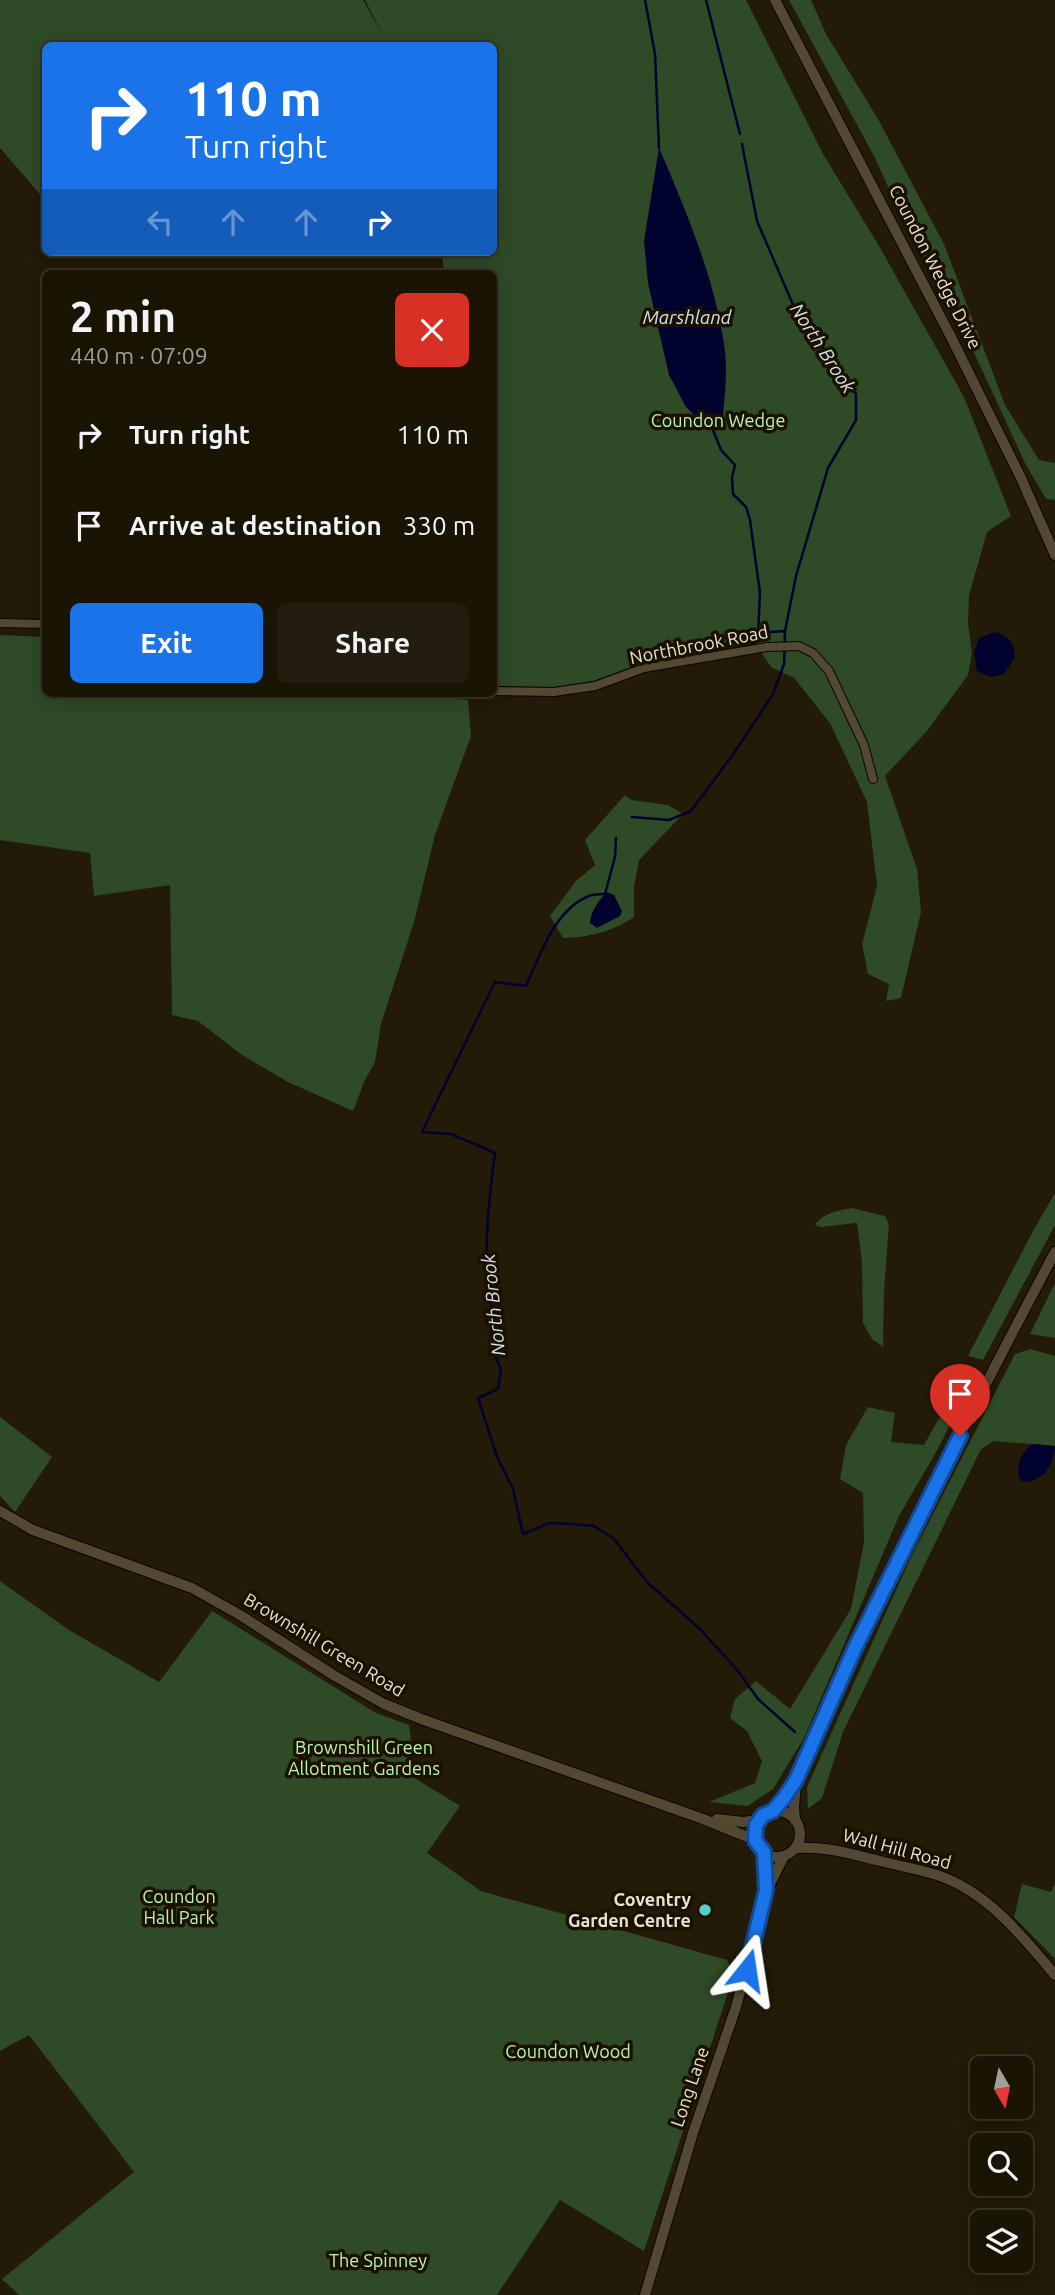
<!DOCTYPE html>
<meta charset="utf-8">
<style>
:root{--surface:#1a1405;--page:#231d0f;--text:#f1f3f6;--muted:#9f9e9a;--line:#383327;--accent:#1a73e8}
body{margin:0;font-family:Ubuntu,sans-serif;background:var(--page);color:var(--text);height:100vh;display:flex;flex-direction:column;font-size:26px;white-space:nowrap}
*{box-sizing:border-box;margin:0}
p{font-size:23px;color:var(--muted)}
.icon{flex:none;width:38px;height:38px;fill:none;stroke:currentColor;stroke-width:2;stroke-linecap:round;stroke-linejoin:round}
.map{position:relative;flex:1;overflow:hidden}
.side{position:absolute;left:42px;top:270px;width:455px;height:427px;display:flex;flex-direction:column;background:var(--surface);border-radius:10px;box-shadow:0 4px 18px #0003,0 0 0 2px var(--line)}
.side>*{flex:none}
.top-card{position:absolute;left:42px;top:42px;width:455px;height:214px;border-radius:10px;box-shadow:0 4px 18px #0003,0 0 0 2px var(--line);background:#1a73e8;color:#fff;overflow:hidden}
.needle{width:46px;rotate:171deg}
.controls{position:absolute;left:970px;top:2056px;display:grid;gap:14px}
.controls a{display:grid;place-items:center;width:63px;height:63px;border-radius:10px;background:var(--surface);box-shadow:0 4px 18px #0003,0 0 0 2px var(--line);font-size:35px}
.pin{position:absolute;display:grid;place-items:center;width:60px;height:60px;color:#fff;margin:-72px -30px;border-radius:50% 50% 50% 0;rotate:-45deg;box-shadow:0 0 7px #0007}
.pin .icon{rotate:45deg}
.me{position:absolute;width:77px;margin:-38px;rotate:15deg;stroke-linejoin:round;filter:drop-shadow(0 0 5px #0008)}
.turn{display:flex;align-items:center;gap:24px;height:147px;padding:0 28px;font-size:32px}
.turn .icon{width:91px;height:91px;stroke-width:2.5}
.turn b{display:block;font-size:49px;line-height:60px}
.lanes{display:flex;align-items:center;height:66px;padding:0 28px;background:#0003;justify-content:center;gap:35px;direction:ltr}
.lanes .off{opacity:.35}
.round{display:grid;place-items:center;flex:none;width:74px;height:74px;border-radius:10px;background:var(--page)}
.head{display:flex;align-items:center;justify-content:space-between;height:119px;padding:0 28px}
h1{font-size:42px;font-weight:600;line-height:52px}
.cta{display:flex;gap:14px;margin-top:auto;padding:14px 28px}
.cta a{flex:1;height:80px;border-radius:10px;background:var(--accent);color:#fff;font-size:28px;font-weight:600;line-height:80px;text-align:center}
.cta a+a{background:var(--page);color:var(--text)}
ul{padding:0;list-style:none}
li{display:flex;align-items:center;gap:21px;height:91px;padding:0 28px}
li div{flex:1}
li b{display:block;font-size:26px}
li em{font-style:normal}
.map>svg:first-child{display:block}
.green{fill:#2f4a27}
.water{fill:#00032e}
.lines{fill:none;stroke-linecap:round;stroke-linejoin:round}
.stream{stroke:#00032e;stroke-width:2.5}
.street-casing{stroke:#0c0500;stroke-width:10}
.secondary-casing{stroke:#0c0500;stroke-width:12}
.street{stroke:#524834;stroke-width:8}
.secondary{stroke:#524834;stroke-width:10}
.route-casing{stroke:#114b97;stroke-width:18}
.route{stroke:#1a73e8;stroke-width:12}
.poi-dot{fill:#54cdc6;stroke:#1a1101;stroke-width:2.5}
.labels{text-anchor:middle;stroke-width:7;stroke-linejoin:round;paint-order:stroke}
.street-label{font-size:18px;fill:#e7e1d5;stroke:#1a1101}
.park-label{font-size:18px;fill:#baf7a8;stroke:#1a1101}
.poi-label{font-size:18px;font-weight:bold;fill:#e7e1d5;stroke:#1a1101;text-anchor:end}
.water-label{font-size:19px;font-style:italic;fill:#d5e0ef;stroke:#1a1101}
</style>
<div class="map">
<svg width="1055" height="2295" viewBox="0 0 1055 2295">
<rect width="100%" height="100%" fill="#231a07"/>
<!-- green -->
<g class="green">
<path d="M0,0H363L384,37L365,0H746L823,154L879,246L964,397L1011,516L987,532L969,596L968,623L972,653L968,675L926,732L885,776L917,869L921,912L901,998L886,1001L889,984L868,974L862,944L877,886L867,802L830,723L794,678L771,667L755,643L642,663L593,681L553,687L494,686V273H444L442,252H494V46H46L45,200L0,148Z"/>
<path d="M789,0H811L826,34L878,119L944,244L1005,405L1039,460L1055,463V500L1046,499L1026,465L969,342L896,204L874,156Z"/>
<path d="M0,635L45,637L46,693H392L468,700L471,736L435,835L414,922L381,1024L375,1062L364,1082L353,1111L288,1082L242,1055L198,1021L172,1015L170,885L94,896L90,853L0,840Z"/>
<path d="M625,795L632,800L668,805L683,814L639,860L634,887V917C611,932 590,937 563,938L550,916L576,881L595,865L585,840Z"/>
<path d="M1055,1193V1225L983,1360L968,1356L1033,1231Z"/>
<path d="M852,1208L885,1216L889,1224L884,1291L883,1347L872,1339L863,1323L862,1263L857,1223L821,1227L815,1225C824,1212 838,1211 852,1208Z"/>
<path d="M1055,1283V1338L1030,1334Z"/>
<path d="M1030,1349L1055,1356V1446L994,1441L981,1449L843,1732L822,1798L808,1809L807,1787L911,1557L1015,1354Z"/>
<path d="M966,1370L975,1374L939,1447L899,1516L804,1738L773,1789L748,1806L709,1802L755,1783L762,1761L747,1731L730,1718L735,1699L756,1681L790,1709L851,1609L864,1542L863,1493L840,1479L846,1445L868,1407L895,1413L891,1442L924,1445Z"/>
<path d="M0,1417L52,1457L15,1512L0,1496Z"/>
<path d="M0,1581L69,1630L159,1682L212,1611L376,1713L409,1725L416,1779L460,1806L427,1853L481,1891L727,1960L734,1974L644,2251L560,2200L497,2295H19L2,2279L134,2172L29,2035L0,2051Z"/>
<path d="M1055,1883V1959L1014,1917L1022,1884L1051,1892Z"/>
</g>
<!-- water -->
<g class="water">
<path d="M659,148C686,210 714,277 724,344C728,367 725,392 723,415L707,429L686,407L669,375L648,283L644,241Z"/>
<path d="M995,632C1009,636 1014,642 1015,657L1004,674L991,677L977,671L974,653L979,638Z"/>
<path d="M607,892L614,895L622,911L620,916L597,928L590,923C591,911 598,901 607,892Z"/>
<path d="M1033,1444L1055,1446C1053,1465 1047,1477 1027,1482L1021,1481C1014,1467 1021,1452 1033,1444Z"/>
</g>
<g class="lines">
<!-- stream -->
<g class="stream">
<path d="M645,0L655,54L659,148"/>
<path d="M706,0L740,134"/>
<path d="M711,425L721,450L735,465L732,477L733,494L746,507L750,520L760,593L758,634L761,633"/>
<path d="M771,632L785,631"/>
<path d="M632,817L669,820L691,811L734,753L773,694L784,664L785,631L796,576L828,468L856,420V394L794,307L757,221L742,144"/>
<path d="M616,838L615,857L605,894C600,894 593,894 589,896C554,910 540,956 526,986L495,982L422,1132L451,1134L495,1153C489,1198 484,1244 488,1289C490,1300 494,1311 495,1322C497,1340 491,1353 501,1369L498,1389L478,1398L497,1457L513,1489L523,1534L549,1523L572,1524L594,1526L614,1539L648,1583L701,1630L738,1671L758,1699L795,1732"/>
</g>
<defs>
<g id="street">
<path d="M0,623L46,624"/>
<path d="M494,691L554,692L595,686L644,668L767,647L799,646L813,653L829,671L864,745L873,779"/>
</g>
<g id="secondary">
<path d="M775,0L951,337L1021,478L1055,555"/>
<path d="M0,1511L33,1530L192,1588L240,1615L335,1676L384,1704L424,1720L703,1819L755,1840"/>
<path d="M773,1811C809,1770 832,1696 856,1646C919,1513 986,1382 1055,1252"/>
<circle cx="777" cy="1834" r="23"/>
<path d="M717,1819L743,1822L759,1820"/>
<path d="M795,1820L794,1807L796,1783"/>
<path d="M796,1848C826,1846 851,1854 880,1861C899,1866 919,1869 937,1875C988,1892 1022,1936 1055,1975"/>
<path d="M763,1852L766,1887"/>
<path d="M645,2295L693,2133L736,2007L767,1890L784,1856"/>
</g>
</defs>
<!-- street casing -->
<use href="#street" class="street-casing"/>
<!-- secondary casing -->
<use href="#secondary" class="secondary-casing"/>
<!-- street -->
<use href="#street" class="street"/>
<!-- secondary -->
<use href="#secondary" class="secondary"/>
</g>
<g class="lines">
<defs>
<path id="route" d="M747,1970L766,1890L764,1852L755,1840L756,1825L763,1815L773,1811L784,1798L796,1780L855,1648L960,1436"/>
</defs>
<!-- route casing -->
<use href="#route" class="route-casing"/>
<!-- route -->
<use href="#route" class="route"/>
</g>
<!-- markers -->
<circle class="poi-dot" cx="705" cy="1910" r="7"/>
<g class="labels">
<!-- street labels -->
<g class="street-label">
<text transform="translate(935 267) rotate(63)" y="6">Coundon Wedge Drive</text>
<text transform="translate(699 645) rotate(-11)" y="6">Northbrook Road</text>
<text transform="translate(324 1645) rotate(31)" y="6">Brownshill Green Road</text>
<text transform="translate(897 1849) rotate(15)" y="6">Wall Hill Road</text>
<text transform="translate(690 2087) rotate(-71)" y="6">Long Lane</text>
</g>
<!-- park labels -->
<g class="park-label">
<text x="718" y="427">Coundon Wedge</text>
<text x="364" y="1754">Brownshill Green<tspan x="364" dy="21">Allotment Gardens</tspan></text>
<text x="179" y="1903">Coundon<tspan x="179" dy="21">Hall Park</tspan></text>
<text x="568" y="2058">Coundon Wood</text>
<text x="378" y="2267">The Spinney</text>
</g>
<!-- poi labels -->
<g class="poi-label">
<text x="691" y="1906">Coventry<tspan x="691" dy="21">Garden Centre</tspan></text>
</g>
<!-- water labels -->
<g class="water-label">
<text x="687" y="324">Marshland</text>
<text transform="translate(823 348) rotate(57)" y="7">North Brook</text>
<text transform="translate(493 1305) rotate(-96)" y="7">North Brook</text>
</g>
</g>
</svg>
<div class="controls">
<a><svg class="needle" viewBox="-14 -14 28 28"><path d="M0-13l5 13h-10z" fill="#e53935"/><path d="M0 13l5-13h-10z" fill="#9f9e9a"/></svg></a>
<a><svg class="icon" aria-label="search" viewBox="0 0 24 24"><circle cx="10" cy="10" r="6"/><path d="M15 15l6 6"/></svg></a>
<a><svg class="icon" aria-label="layers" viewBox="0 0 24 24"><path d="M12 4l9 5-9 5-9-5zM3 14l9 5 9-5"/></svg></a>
</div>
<div class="pin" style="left:960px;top:1436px;background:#d93025"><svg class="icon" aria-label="arrive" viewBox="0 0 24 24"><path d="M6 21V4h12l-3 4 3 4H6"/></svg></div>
<svg class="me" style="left:747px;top:1970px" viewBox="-20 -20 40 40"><path d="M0-17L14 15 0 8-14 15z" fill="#1a73e8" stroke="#fff" stroke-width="4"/></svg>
<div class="top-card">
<div class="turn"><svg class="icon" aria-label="right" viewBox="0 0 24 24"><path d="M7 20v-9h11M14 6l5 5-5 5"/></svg><div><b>110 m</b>Turn right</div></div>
<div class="lanes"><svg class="icon off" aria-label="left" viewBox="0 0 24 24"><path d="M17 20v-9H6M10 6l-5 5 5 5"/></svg><svg class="icon off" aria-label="ahead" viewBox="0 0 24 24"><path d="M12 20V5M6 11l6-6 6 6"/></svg><svg class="icon off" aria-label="ahead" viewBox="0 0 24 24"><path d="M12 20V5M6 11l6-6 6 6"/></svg><svg class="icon" aria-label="right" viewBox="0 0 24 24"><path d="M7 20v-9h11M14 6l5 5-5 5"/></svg></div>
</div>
<section class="side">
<div class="head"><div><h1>2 min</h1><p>440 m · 07:09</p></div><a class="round" style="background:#d93025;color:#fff"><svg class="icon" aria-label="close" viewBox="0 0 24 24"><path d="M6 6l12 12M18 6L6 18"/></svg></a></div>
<ul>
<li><svg class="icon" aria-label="right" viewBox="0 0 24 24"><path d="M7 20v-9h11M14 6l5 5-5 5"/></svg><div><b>Turn right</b></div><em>110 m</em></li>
<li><svg class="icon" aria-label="arrive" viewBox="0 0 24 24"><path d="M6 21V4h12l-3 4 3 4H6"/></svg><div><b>Arrive at destination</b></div><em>330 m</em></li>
</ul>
<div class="cta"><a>Exit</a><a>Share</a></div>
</section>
</div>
